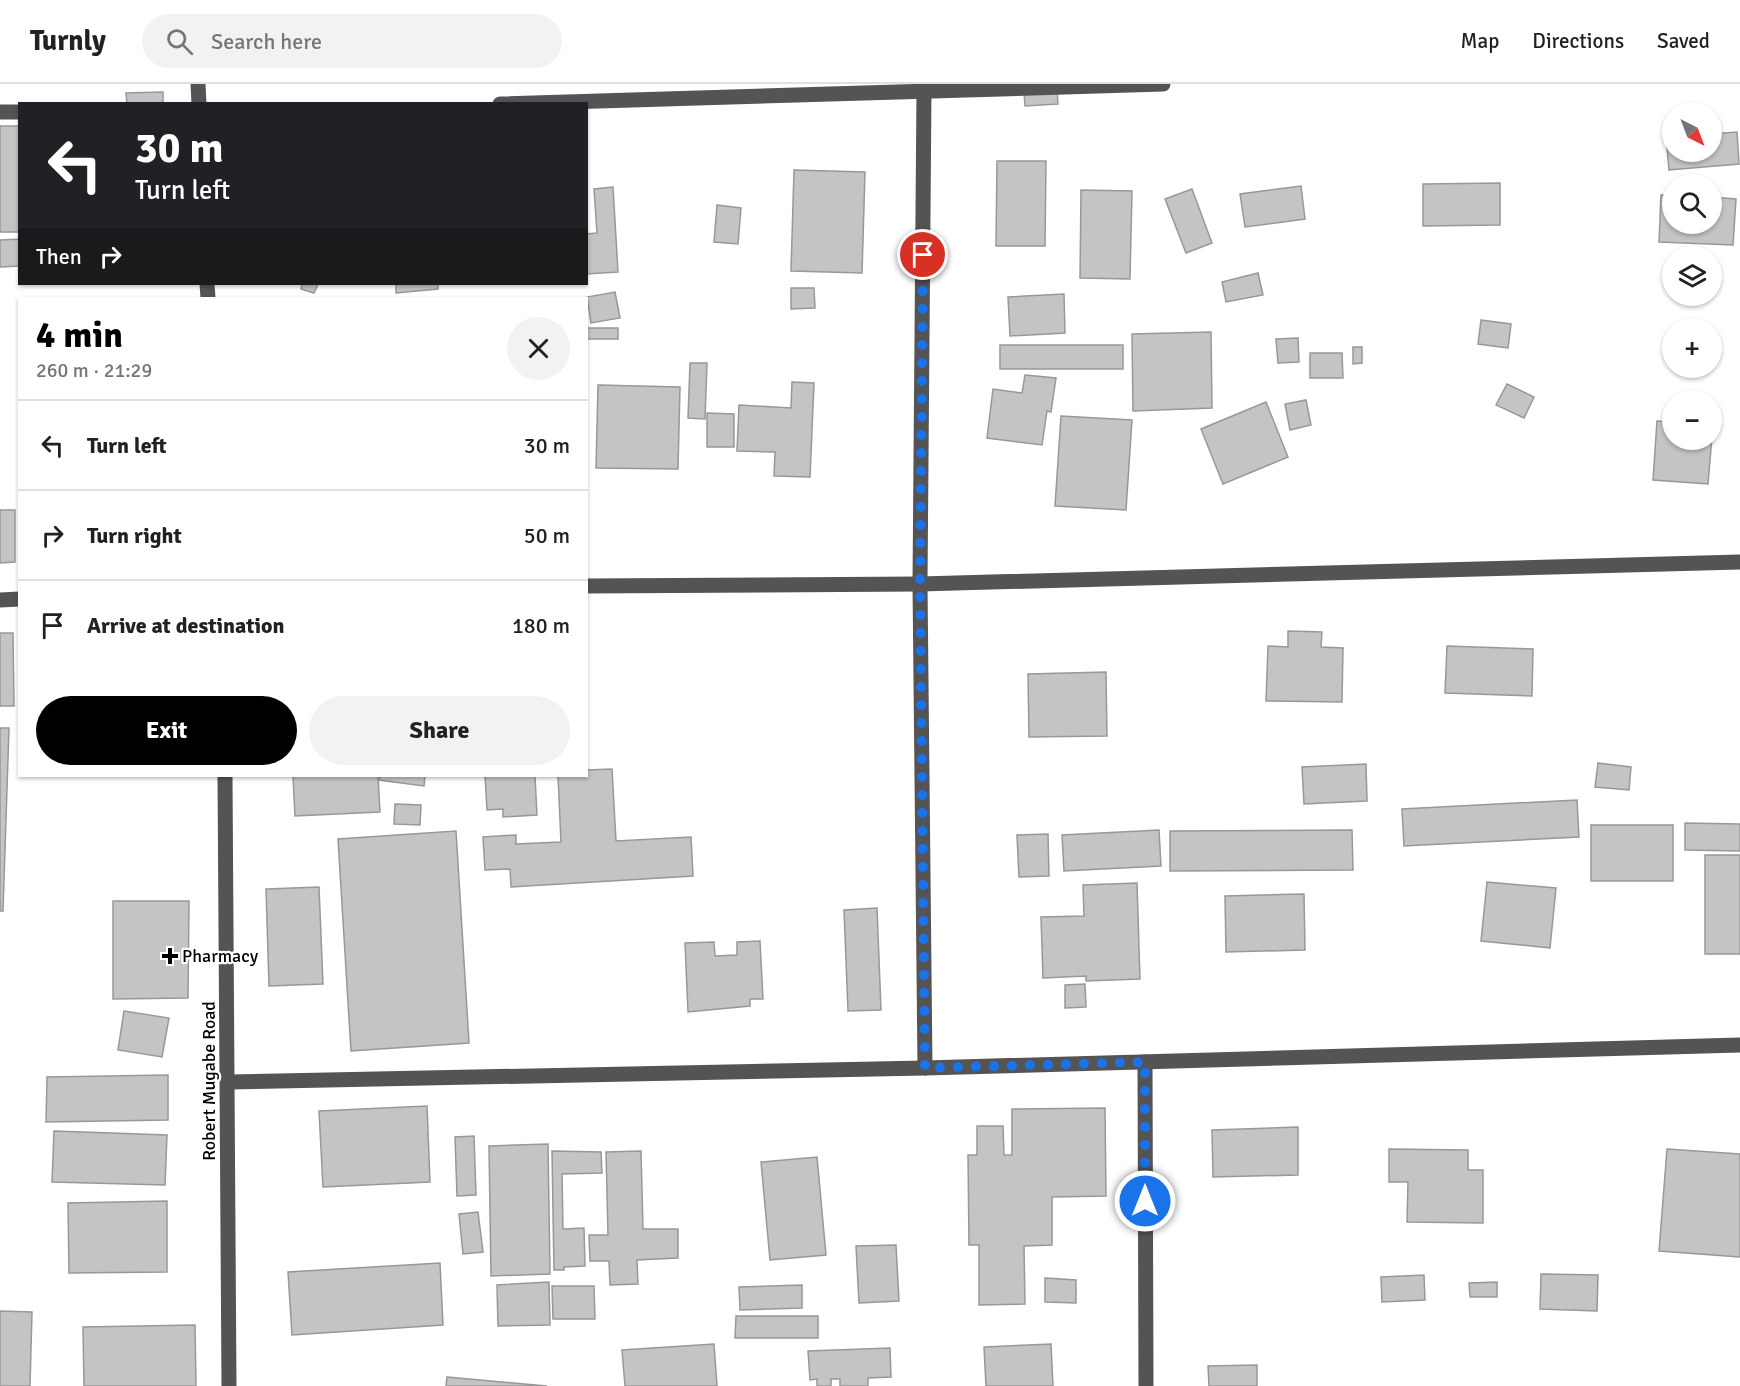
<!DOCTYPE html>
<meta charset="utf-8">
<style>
:root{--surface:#fff;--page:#f2f2f2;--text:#202124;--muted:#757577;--line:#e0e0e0;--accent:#000}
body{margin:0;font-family:Signika,sans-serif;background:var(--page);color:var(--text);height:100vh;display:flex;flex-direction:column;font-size:22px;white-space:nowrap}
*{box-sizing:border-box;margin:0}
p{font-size:20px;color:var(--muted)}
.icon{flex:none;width:33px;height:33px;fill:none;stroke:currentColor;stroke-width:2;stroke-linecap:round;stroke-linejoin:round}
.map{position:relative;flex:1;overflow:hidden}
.drawer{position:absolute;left:18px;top:213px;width:570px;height:480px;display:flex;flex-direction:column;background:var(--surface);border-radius:0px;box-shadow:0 2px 4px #0004}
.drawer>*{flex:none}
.banner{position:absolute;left:18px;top:18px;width:570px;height:183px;border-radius:0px;box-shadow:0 2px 4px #0004;background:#202124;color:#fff;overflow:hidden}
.needle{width:39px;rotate:138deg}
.controls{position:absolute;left:1662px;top:18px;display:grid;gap:12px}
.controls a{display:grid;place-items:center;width:60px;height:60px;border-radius:50%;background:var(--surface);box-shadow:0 2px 4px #0004;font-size:30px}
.pin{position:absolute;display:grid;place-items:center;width:51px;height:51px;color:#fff;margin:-26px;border:3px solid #fff;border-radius:50%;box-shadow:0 2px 6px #0007}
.me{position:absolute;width:66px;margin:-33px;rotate:0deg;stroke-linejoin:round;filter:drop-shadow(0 0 4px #0008)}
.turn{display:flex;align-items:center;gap:21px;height:126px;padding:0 18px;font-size:27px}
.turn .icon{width:78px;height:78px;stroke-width:2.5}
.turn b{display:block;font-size:42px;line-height:51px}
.then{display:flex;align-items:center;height:57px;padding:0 18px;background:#0003;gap:12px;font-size:22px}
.round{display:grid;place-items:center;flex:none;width:63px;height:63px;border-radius:32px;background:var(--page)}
.overview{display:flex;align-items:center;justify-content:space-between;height:102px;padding:0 18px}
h1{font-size:36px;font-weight:800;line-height:45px;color:var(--accent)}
.cta{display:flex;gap:12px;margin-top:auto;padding:12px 18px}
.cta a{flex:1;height:69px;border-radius:36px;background:var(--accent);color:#fff;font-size:24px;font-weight:800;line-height:69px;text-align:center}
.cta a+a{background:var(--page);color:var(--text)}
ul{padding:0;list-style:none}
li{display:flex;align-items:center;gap:18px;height:90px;padding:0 18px;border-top:2px solid var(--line)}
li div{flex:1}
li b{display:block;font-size:22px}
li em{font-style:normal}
header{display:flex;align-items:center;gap:36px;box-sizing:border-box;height:84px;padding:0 30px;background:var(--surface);border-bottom:2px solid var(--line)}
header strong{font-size:28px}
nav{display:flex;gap:33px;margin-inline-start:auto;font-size:21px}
.search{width:420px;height:54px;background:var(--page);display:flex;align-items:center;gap:15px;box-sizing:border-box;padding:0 21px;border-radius:33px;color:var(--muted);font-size:22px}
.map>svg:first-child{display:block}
.building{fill:#c4c4c4;stroke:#989898;stroke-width:1.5}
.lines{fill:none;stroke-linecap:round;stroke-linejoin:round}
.minor{stroke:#545454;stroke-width:15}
.route{stroke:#1a73e8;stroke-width:10;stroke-dasharray:0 18}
.poi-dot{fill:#000;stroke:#fff;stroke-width:2}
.labels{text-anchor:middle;stroke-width:4.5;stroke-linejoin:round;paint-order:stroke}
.poi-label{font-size:18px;fill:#000;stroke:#fff;text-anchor:start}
.street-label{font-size:18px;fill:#000;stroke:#fff}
</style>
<header>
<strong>Turnly</strong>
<div class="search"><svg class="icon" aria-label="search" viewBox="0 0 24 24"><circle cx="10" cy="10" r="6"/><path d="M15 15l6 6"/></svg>Search here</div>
<nav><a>Map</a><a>Directions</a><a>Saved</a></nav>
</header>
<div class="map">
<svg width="1740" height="1302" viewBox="0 0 1740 1302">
<rect width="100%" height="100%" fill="#fff"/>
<!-- building -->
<g class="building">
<path d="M1057,5L1058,20L1025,22L1024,8Z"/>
<path d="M163,8V19L127,20L126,9Z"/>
<rect x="0" y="42" width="20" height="106"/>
<path d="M1737,48L1739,80L1669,86L1666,54H1672V68H1712V50Z"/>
<path d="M997,77H1046L1045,162H996Z"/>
<path d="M794,86L865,88L862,189L791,187Z"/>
<path d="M1500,99V141L1423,142V100Z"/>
<path d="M1301,102L1305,135L1245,143L1240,110Z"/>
<path d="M613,103L618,188L586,190V150L597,149L594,105Z"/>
<path d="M1192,105L1212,159L1186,169L1165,115Z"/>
<path d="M1081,106L1132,107L1130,195L1080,194Z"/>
<path d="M1661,111H1672V140H1712V113L1736,115L1733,161L1659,158Z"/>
<path d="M717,121L741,124L738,160L714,158Z"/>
<path d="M20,155V182L0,183V156Z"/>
<path d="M1258,189L1263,211L1226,218L1222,198Z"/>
<path d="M302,200H318L314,209L301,205Z"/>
<path d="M396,200H438V205L396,209Z"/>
<path d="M791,204H814L815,224L791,225Z"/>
<path d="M615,208L620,234L591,239L587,213Z"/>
<path d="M1064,210L1065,249L1010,252L1008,213Z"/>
<path d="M1481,236L1511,240L1508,264L1478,260Z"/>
<rect x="586" y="244" width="32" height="11"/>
<path d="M1211,248L1212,324L1133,327L1132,250Z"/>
<path d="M1298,254L1299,278L1278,279L1276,255Z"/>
<rect x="1000" y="261" width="123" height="24"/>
<path d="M1353,263H1362V279L1353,280Z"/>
<path d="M1310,269H1342L1343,294H1310Z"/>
<path d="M690,279H707L705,335L688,334Z"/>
<path d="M1025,291L1056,294L1051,328L1047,327L1042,361L987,354L993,305L1022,309Z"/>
<path d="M792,298L814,299L810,393L774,392L775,368L737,367L739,321L791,324Z"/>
<path d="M1507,300L1534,313L1524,334L1496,321Z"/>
<path d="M598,301L680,303L678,385L596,384Z"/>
<path d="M1306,316L1311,341L1290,346L1285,320Z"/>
<path d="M1266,318L1288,373L1223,400L1201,345Z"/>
<path d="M707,329L734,330V363H707Z"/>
<path d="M1061,332L1132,336L1126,426L1055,422Z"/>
<path d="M1657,337L1672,338V356H1712L1713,341L1708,400L1653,396Z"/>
<path d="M0,426H15V478L0,479Z"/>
<path d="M1288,547L1322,548L1321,563L1343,564L1342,618L1266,617L1268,562L1288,563Z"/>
<path d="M0,549H13L14,622H0Z"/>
<path d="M1447,562L1533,565L1532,612L1445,609Z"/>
<path d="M1106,588L1107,652L1029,653L1028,590Z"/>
<path d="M0,644H9L3,827H0Z"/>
<path d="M1598,679L1631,683L1629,706L1595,703Z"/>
<path d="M1366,680L1367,717L1304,720L1302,683Z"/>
<path d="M612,685L616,757L691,753L693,792L511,803L510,785L485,786L483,753L516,751V760L561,758L558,692H586V686Z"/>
<path d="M293,692H378L380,728L295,732Z"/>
<path d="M380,692H425L424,702L379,696Z"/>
<path d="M485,692H535L537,731L503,733V725L487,726Z"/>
<path d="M1577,716L1579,753L1404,762L1402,725Z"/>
<path d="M395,720L421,721L420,741L394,740Z"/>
<path d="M1685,739L1740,740V767L1685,766Z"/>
<rect x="1591" y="741" width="82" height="56"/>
<path d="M1159,746L1161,782L1064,787L1062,751Z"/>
<path d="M1352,746L1353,786L1170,787V747Z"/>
<path d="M456,747L469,959L351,967L338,755Z"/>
<path d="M1048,750L1049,792L1019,793L1017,751Z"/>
<rect x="1705" y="771" width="35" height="99"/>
<path d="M1487,798L1556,804L1550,864L1481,857Z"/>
<path d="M1137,799L1140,895L1086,897V892L1043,894L1041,833L1084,832L1083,801Z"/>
<path d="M319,803L323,900L269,902L266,805Z"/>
<path d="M1304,810L1305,866L1226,868L1225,812Z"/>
<path d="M113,817H189L188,914L113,915Z"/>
<path d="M877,824L881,926L848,927L844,826Z"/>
<path d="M760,857L763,915H750V922L688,928L685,859L714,858L715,872L737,871V858Z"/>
<path d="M1085,900L1086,923L1065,924V901Z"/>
<path d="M124,927L169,934L162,973L118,966Z"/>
<path d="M168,991V1036L46,1038L47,993Z"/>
<path d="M427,1022L430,1098L323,1103L319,1027Z"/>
<path d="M1105,1024L1106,1112L1052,1113V1161L1024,1162L1025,1220L979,1221V1161H969L968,1071H977V1042H1003L1004,1071H1012V1025Z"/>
<path d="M1298,1043V1091L1213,1093L1212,1046Z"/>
<path d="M54,1047L167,1051L165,1101L52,1098Z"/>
<path d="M474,1052L476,1111L457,1112L455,1053Z"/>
<path d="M548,1060L550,1190L491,1192L489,1062Z"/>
<path d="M1389,1065L1468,1066V1086H1483V1139L1407,1138L1408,1098H1389Z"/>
<path d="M1667,1065L1740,1070V1173L1659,1167Z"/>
<path d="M552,1067L601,1068L602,1089L562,1090L563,1145L584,1144L585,1182L564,1183V1186H554Z"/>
<path d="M641,1067L643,1145H678V1174L637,1176L638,1200L610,1201L609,1177H590L589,1151H608L606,1068Z"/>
<path d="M817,1073L826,1171L770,1176L761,1078Z"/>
<path d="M167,1117V1188L69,1189L68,1119Z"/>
<path d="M478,1128L483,1168L463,1170L459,1130Z"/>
<path d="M896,1161L899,1217L859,1219L856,1162Z"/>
<path d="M440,1179L443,1241L292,1251L288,1188Z"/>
<path d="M1541,1190L1598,1191L1597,1227L1540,1225Z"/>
<path d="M1424,1191L1425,1216L1382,1218L1381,1193Z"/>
<path d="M1045,1194L1076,1196V1219L1045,1218Z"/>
<path d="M549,1198L550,1241L498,1242L497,1201Z"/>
<path d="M1497,1198V1213H1470L1469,1199Z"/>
<path d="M802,1201V1224L740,1226L739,1203Z"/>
<path d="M552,1202H594L595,1235H553Z"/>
<path d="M0,1227L32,1228L30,1302H0Z"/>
<path d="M736,1232H818V1254H735Z"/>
<path d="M195,1241L196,1302H84L83,1243Z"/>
<path d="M714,1260L717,1302H625L622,1266Z"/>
<path d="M1051,1260L1053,1302H986L984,1263Z"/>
<path d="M890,1264L891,1293L868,1294V1302H840V1295H831V1302H817V1295L810,1296L808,1267Z"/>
<path d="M1257,1281V1302H1209L1208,1282Z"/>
<path d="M447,1293L547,1302H446Z"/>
</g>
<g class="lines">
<!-- minor -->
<g class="minor">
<path d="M198,0L199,20"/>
<path d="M924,6L920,500L925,984"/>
<path d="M500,20L1163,0"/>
<path d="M0,28H20"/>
<path d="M207,200L208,214"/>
<path d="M586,502L920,500L1740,478"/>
<path d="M0,516L20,515"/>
<path d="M225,692L229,1302"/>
<path d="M1145,978L1146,1302"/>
<path d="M229,998L925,984L1740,961"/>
</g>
</g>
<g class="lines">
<!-- route -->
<path class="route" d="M923,171L920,500L925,984L1145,978V1117"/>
</g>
<!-- markers -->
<path class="poi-dot" d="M167 863h6v6h6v6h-6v6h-6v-6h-6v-6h6z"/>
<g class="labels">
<!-- poi labels -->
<g class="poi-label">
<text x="182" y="878">Pharmacy</text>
</g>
<!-- street labels -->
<g class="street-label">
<text transform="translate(209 997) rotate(-90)" y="6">Robert Mugabe Road</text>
</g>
</g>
</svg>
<div class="controls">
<a><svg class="needle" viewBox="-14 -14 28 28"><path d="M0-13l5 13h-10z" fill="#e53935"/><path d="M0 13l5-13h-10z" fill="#757577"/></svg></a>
<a><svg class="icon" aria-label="search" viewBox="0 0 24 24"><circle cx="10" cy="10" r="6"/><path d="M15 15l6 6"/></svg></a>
<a><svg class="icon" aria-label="layers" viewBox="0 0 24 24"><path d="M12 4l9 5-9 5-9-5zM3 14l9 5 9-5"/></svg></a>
<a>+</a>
<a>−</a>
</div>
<div class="pin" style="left:923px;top:171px;background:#d93025"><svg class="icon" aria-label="arrive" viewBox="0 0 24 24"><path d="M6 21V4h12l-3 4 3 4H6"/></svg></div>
<svg class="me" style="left:1145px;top:1117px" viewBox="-20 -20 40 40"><circle r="17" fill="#1a73e8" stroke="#fff" stroke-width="3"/><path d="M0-11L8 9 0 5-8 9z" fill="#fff"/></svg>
<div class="banner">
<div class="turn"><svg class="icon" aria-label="left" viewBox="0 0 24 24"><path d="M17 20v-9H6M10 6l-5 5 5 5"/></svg><div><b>30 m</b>Turn left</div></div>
<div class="then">Then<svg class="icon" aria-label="right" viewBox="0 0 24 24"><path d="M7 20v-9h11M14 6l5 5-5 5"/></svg></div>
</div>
<section class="drawer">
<div class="overview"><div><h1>4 min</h1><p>260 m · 21:29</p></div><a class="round"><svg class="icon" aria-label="close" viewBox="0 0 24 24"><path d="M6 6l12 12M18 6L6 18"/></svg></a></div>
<ul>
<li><svg class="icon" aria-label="left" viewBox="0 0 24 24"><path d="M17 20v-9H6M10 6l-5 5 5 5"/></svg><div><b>Turn left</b></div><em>30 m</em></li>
<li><svg class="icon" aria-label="right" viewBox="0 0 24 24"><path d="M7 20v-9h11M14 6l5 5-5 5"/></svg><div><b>Turn right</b></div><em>50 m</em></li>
<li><svg class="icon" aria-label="arrive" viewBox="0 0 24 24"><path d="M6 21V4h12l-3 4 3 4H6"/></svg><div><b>Arrive at destination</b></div><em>180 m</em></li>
</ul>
<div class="cta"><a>Exit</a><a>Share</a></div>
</section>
</div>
